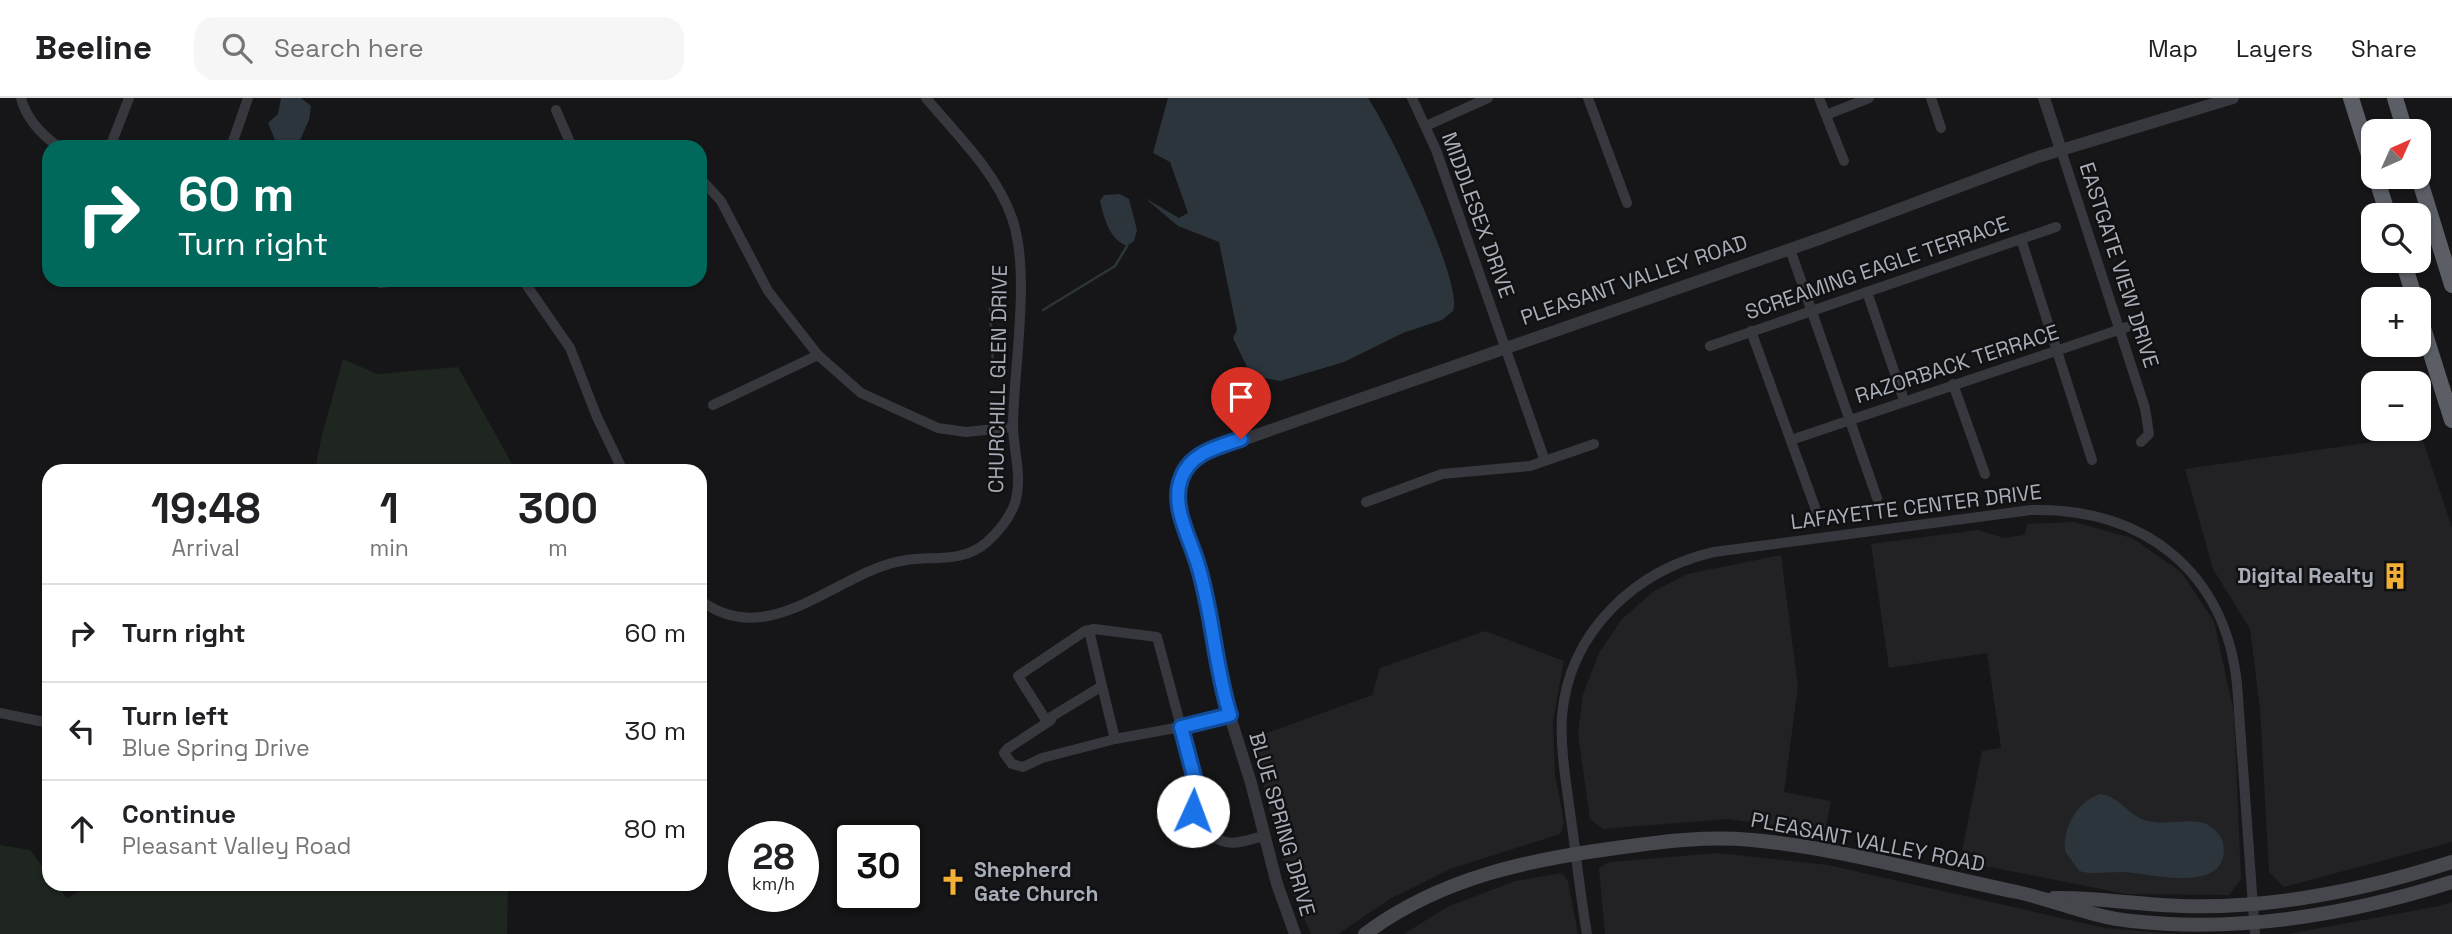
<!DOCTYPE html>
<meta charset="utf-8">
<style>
:root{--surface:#fff;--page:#f6f6f6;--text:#202124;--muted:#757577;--line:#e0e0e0}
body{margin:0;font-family:"Space Grotesk",sans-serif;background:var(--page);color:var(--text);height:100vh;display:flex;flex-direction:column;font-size:26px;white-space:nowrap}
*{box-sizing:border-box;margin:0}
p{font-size:23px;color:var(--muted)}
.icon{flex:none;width:38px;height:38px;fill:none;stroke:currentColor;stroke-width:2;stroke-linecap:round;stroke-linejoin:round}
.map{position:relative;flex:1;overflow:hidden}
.sheet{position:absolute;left:42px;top:366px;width:665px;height:427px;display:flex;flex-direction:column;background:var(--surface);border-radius:21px;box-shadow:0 2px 5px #0004}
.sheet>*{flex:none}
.banner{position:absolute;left:42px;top:42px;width:665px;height:147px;border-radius:21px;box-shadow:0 2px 5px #0004;background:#00695c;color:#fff;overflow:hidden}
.needle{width:46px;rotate:45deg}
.tools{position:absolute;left:2361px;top:21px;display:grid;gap:14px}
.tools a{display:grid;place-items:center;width:70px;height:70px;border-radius:14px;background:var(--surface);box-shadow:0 2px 5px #0004;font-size:35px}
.speed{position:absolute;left:728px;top:723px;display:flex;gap:14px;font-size:35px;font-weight:700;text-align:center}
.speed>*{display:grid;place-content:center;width:91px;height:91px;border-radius:50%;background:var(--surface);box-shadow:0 2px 5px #0004;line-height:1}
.speed small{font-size:18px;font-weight:400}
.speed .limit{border:4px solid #111;border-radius:10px;background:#fff;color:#111}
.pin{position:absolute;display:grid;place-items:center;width:60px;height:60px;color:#fff;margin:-72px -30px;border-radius:50% 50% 50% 0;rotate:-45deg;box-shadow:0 0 7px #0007}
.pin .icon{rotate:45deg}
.me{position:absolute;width:77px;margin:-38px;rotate:2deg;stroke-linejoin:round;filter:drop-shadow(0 0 5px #0008)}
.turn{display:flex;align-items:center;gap:24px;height:147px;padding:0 21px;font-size:32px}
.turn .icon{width:91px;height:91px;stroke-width:2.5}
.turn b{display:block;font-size:49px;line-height:60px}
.eta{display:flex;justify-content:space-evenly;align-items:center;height:119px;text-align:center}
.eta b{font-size:42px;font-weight:700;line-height:49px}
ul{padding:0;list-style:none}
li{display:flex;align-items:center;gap:21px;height:98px;padding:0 21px;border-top:2px solid var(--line)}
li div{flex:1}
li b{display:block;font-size:26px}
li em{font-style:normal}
header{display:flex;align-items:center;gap:42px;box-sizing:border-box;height:98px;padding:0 35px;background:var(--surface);border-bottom:2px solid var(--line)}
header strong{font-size:33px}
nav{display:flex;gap:38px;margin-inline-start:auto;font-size:24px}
.search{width:490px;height:63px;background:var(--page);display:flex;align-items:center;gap:18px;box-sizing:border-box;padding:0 24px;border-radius:21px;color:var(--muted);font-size:26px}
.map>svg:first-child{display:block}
.built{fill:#222225}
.green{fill:#1e261f}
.water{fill:#2c353c}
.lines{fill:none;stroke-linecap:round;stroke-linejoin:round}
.stream{stroke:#2c353c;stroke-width:2.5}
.minor{stroke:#37383d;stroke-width:10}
.tertiary{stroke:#37383d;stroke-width:12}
.secondary{stroke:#45474d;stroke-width:14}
.trunk{stroke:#5b5e65;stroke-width:16}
.route-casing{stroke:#114b97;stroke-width:18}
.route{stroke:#1a73e8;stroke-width:12}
.labels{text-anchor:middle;stroke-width:5;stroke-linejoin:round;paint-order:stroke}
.street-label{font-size:21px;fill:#a8adb8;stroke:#111113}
.poi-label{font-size:21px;font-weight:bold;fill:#a8adb8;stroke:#111113;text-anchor:end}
</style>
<header>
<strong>Beeline</strong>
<div class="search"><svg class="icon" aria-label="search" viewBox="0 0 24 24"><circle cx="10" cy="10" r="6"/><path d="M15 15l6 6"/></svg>Search here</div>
<nav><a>Map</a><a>Layers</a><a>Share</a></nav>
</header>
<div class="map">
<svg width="2452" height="836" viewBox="0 0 2452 836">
<rect width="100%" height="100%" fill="#161618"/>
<!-- built -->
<g class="built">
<path d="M2421,337L2452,430V744L2284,789L2269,774L2260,611L2250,531L2213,471L2185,371Z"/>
<path d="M2074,424L2132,440L2181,474L2214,523L2234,615L2241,781L2229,797L2126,796L1960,763L1982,653L2001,650L1987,555L1889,570L1871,446L1978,432L2004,440L2024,437L2028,426Z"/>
<path d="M1781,457L1798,589L1784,694L1831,703L1825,734L1727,721L1603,731L1590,721L1578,636L1583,596L1599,555L1622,521L1653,494L1687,476Z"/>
<path d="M1485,533L1564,563L1553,622L1555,676L1564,724L1560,736L1450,771L1390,801L1338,836H1311L1292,794L1251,641L1372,597L1380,570Z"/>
<path d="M1718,755L1828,767L2105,830L2178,836H1605L1599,770L1609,764Z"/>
<path d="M1562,775L1568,783L1578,836H1404L1447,809L1515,783Z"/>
<path d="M2452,804V836H2288L2439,808Z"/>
</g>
<!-- green -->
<g class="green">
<path d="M343,261L377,276L458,269L516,373H315L321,341Z"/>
<path d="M0,747L30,752L49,777V786H56L67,800L93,786H508L507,836H0Z"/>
</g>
<!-- water -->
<g class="water">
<path d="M281,0H301L311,8L309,22L297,49H278L268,25L278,16Z"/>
<path d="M1168,0H1368C1388,29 1464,185 1453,213L1442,222L1403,235L1344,264L1280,283L1259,279L1247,269L1233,240L1237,232L1219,144L1178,128L1145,100L1179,120L1188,115L1170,64L1153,55Z"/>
<path d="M1120,96L1129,101L1137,132L1134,143L1127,148C1109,141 1104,120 1100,103L1104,97Z"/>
<path d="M2100,696C2121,699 2129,719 2148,723C2174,730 2208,710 2223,744C2232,795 2160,778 2133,775C2115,772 2097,778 2079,773L2065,753C2063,729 2076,705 2100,696Z"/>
</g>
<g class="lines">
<!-- stream -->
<g class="stream">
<path d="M990,209L993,268"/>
<path d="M1043,212L1115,168L1127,148"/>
</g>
<!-- minor -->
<g class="minor">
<path d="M21,0C26,20 42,37 59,49"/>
<path d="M1412,0L1436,52L1545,363"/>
<path d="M1588,0L1627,105"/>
<path d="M1819,0L1844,63"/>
<path d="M1931,0L1941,30"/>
<path d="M556,12L572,49"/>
<path d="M1826,17L1869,0"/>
<path d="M1426,28L1488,0"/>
<path d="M110,49L129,0"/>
<path d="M231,49L248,0"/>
<path d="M2061,52L2145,310L2149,336L2141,344"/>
<path d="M700,80L721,103L768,193L818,257L861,295L938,330L966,334L1013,329"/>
<path d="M2021,141L2092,362"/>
<path d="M1790,151L1877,400"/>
<path d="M373,182L380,185L404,182"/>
<path d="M523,182L570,250L597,319L623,373"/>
<path d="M1867,194L1904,302"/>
<path d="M1751,233L1816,412"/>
<path d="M1710,248L2056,129"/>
<path d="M1953,286L1985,376"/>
<path d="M713,307L818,257"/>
<path d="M1791,342L2136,226"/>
<path d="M1366,404L1442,376L1530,368L1594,346"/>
<path d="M700,502C751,541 802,507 851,482C868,473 887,465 906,462C935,458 963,465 987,444C998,434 1010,419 1015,405C1023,378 1013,353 1013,326C1014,266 1031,175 1012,120C996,74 957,37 926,0"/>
<path d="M1089,532L1102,588L1046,622L1018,578L1085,533L1094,531L1157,539L1181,629L1230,617"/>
<path d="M1102,588L1115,641L1181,629L1208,734C1226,751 1242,744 1263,738"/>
<path d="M0,615L49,625"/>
<path d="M1051,622L1007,651L1004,655L1012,666L1023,669L1042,660L1115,641"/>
<path d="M1199,701L1185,727L1194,736L1208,734"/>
<path d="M1587,836C1580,796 1576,755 1570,714C1566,683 1560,650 1562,618C1569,534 1635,472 1714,454L2031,412C2143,409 2225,473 2237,586L2255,836"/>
</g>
<!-- tertiary -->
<g class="tertiary">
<path d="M2044,0L2061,52"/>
<path d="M1295,836L1277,786L1251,685L1223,596L1208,503L1180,413L1179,385L1189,366L1199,357L1822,140L2038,59L2233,0"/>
</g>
<!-- secondary -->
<g class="secondary">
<path d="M2054,800C2097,799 2139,807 2182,808C2275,811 2365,792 2452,764"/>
<path d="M1365,836C1441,779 1531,761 1623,749C1666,743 1708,738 1752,742C1840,750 1929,776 2017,794C2055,802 2091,819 2131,823C2240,835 2348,817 2452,784"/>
</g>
<!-- trunk -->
<g class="trunk">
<path d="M2351,0L2373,70"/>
<path d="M2395,0L2405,33"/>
<path d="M2418,77L2452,187"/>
<path d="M2376,79L2388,117"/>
<path d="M2403,163L2415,201"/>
<path d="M2418,214L2452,322"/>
</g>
</g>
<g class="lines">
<defs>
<path id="route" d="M1193,713L1200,701L1181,629L1230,617C1214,566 1213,514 1197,464C1189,438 1171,408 1181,381C1190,355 1217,349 1241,341"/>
</defs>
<!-- route casing -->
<use href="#route" class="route-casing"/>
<!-- route -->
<use href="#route" class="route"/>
</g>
<!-- icons -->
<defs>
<symbol id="building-bare" viewBox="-9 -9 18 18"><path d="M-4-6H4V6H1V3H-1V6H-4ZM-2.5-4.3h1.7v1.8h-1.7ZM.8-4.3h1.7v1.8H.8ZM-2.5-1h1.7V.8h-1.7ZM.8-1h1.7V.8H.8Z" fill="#f2b134" stroke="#111113" stroke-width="2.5" paint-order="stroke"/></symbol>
<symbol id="church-bare" viewBox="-9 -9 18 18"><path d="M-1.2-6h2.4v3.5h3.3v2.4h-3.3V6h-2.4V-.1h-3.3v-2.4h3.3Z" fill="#f2b134" stroke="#111113" stroke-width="2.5" paint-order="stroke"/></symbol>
</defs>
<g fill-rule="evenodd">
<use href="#building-bare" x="2376" y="459" width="38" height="38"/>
<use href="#church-bare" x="934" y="765" width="38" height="38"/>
</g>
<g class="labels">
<!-- street labels -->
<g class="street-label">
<text transform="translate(1478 117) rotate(70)" y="7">MIDDLESEX DRIVE</text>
<text transform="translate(2119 167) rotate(72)" y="7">EASTGATE VIEW DRIVE</text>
<text transform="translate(1877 170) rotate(-19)" y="7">SCREAMING EAGLE TERRACE</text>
<text transform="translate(1634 182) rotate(-19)" y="7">PLEASANT VALLEY ROAD</text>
<text transform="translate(1957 266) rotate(-18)" y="7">RAZORBACK TERRACE</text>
<text transform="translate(998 281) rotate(-89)" y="7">CHURCHILL GLEN DRIVE</text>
<text transform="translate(1916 409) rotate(-7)" y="7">LAFAYETTE CENTER DRIVE</text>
<text transform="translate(1282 726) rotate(74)" y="7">BLUE SPRING DRIVE</text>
<text transform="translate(1868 744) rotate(11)" y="7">PLEASANT VALLEY ROAD</text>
</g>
<!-- poi labels -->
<g class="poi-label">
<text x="2374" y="485">Digital Realty</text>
<text x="974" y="779" text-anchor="start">Shepherd<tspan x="974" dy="24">Gate Church</tspan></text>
</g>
</g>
</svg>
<div class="tools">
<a><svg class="needle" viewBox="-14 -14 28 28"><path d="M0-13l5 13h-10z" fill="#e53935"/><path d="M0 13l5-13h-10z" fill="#757577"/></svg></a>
<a><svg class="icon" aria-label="search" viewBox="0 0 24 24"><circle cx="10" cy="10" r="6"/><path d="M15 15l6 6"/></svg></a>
<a>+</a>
<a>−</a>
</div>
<div class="speed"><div>28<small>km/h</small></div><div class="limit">30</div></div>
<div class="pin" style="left:1241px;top:341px;background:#d93025"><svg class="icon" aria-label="arrive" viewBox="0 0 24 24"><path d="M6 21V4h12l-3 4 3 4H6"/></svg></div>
<svg class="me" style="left:1193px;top:713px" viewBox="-20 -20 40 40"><circle r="19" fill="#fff"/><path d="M0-13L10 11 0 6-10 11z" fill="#1a73e8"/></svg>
<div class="banner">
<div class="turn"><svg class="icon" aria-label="right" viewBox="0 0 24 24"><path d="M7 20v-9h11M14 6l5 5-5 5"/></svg><div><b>60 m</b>Turn right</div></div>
</div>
<section class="sheet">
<div class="eta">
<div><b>19:48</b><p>Arrival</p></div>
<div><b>1</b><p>min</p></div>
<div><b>300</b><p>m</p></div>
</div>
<ul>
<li><svg class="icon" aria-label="right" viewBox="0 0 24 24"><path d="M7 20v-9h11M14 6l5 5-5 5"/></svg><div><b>Turn right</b></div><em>60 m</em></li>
<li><svg class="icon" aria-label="left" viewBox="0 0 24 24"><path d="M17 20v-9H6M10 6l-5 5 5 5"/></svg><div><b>Turn left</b><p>Blue Spring Drive</p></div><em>30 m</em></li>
<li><svg class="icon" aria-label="ahead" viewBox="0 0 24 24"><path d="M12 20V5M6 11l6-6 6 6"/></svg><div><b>Continue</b><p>Pleasant Valley Road</p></div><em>80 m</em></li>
</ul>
</section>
</div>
